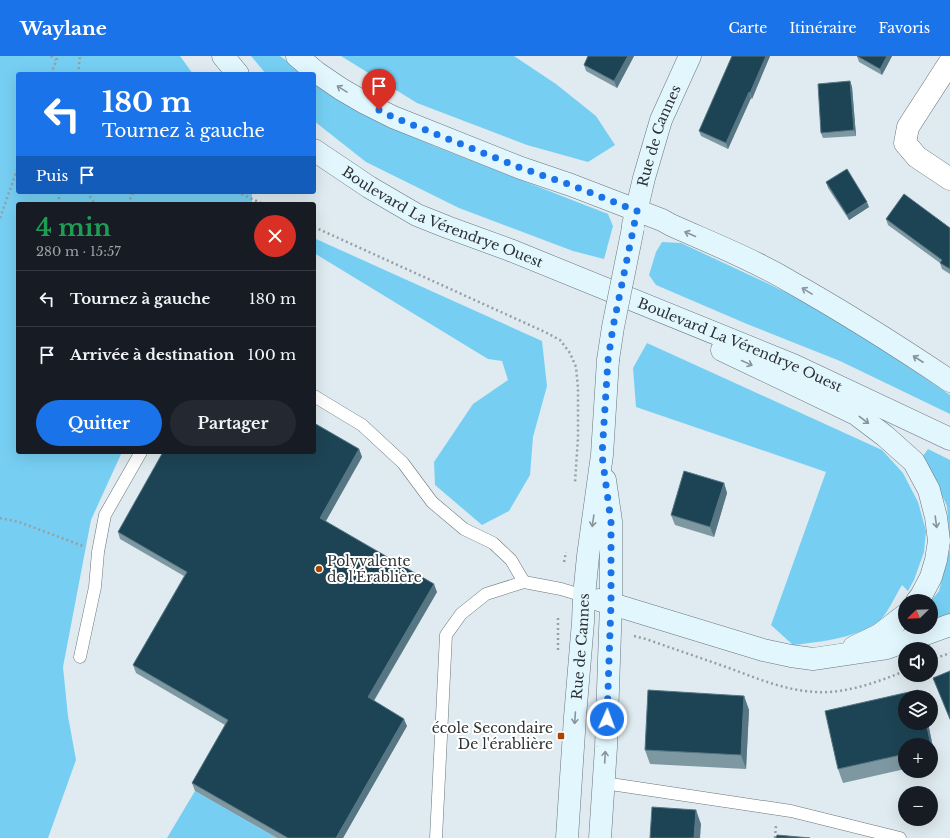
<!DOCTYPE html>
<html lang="fr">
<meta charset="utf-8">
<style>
:root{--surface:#171b24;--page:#242831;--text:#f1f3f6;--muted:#9ea1a6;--line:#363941;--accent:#1a73e8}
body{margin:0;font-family:"Libre Baskerville",serif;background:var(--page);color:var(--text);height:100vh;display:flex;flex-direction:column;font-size:15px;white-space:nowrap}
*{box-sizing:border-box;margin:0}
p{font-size:13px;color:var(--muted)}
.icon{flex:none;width:22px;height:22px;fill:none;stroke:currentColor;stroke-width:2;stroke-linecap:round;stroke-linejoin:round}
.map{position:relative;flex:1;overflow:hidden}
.drawer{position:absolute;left:16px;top:146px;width:300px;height:252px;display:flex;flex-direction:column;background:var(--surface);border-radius:4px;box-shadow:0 4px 16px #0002}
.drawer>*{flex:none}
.guide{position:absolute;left:16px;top:16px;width:300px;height:122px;border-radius:4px;box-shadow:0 4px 16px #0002;background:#1a73e8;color:#fff;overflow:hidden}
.needle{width:26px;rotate:247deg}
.buttons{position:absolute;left:898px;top:538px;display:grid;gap:8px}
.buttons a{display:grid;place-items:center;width:40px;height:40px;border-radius:50%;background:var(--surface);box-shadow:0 4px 16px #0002;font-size:20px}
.pin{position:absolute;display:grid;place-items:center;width:34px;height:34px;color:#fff;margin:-41px -17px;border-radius:50% 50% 50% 0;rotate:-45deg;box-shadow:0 0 4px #0007}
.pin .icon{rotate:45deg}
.me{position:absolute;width:44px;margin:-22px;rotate:2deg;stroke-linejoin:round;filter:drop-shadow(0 0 3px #0008)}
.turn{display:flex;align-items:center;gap:14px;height:84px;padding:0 20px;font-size:18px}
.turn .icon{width:52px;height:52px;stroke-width:2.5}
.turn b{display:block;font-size:28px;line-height:34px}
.then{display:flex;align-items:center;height:38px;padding:0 20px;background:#0003;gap:8px;font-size:15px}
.round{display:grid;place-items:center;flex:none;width:42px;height:42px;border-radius:21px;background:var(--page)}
.summary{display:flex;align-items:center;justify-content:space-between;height:68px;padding:0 20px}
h1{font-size:24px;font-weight:800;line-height:30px;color:#1e9e55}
.cta{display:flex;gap:8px;margin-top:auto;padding:8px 20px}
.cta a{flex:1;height:46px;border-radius:24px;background:var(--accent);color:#fff;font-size:16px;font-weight:800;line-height:46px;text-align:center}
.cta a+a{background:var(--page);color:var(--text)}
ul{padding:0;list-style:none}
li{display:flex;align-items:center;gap:12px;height:56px;padding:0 20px;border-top:1px solid var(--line)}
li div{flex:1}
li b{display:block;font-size:15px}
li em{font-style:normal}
header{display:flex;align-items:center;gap:24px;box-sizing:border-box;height:56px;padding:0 20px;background:var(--accent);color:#fff}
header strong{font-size:19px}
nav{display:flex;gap:22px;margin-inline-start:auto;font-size:14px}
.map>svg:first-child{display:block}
.green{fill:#76cff3}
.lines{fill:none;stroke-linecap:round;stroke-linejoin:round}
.lane-casing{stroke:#6a7479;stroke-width:13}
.street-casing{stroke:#6a7479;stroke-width:23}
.secondary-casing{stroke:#6a7479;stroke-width:23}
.path{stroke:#969fa3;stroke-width:2.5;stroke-dasharray:2 3;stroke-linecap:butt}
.lane{stroke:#fff;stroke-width:12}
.street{stroke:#fff;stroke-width:22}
.secondary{stroke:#e2f6fe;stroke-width:22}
.secondary-bridge-casing{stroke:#6a7479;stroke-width:23;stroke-linecap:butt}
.secondary-bridge{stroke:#e2f6fe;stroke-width:22}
.wall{fill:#7e98a2}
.shaded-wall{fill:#577683}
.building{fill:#1d4454;stroke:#577683}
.oneway{stroke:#889499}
.route{stroke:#1a73e8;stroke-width:7;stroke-dasharray:0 12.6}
.poi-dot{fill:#a84601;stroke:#fff;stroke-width:1.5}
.labels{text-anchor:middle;stroke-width:4;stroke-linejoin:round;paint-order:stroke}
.street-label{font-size:14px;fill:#2d3234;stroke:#fff}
.poi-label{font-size:14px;fill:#2d3234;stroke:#fff;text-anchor:start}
</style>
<header>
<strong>Waylane</strong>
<nav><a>Carte</a><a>Itinéraire</a><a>Favoris</a></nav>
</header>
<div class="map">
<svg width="950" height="782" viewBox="0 0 950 782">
<rect width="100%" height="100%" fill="#dfebf0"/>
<!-- green -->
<g class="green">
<path d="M0,0H180L193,18H18V136H252V148H18V396H122L91,464L63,611L68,660L76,704L48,782H0Z"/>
<path d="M251,0H280L305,18H266Z"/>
<path d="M341,0H514L556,28L596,60L615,89L588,106L527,89L417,47Z"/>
<path d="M314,25L383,68L434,90L608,158L613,170L604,203L573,195L459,152L366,106L314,65Z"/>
<path d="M316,183L542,285L547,330L533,381L530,419L509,455L482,469L435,429L434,406L473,348L508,324L502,305L488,303L314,197V185Z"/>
<path d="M662,186L681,187L769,228L814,251L849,271L950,339V358L840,305L747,268L656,229L649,219L656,196Z"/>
<path d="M647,287L882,394L903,417L918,446L926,475L924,496L914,524L908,535L902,529C897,537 887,558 881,563C860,582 820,586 793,589L771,569L826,416L636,351L633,312Z"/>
<path d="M928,393L950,404V486L947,450L923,400Z"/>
<path d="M950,492V559L931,566V545L939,535Z"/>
<path d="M195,735L277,782H167Z"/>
</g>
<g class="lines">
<defs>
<g id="lane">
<path d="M314,340L362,369L403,407L432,446L464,473L493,487L511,504L524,526"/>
<path d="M80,601L95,531L98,496L105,459L141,396"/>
<path d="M604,727L791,755L900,782"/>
<path d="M436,782L446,579L461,558L486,538L524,526L561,533L584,540"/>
</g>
<path id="street" d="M950,6L908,71L905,87L917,101L950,123"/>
<g id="secondary">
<path d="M223,0L238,18"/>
<path d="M297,0L316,16L341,33L365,47L393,61L521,112L571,129L662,164L671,169C711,187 752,203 789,225C844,256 898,290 950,325"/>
<path id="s1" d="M314,94L369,131L417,159L447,171L510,194L793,309L950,383"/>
<path id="s2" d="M633,169L644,122L661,64L690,0"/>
<path d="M722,294L856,358L885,380L914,406L929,434L936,461L939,485L936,504L931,521L921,540L917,545"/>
<path d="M599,544L763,594L791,600L813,603L887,592L950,569"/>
<path d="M854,591L879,579L905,559"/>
<path id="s3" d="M567,782L575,661L583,566L584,540L588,500L602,399L608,304"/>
<path d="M600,782L606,691L611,547V465L605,424"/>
</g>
</defs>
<!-- lane casing -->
<use href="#lane" class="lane-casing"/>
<!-- street casing -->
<use href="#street" class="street-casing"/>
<!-- secondary casing -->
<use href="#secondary" class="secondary-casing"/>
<!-- path -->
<g class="path">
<path d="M51,0L56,4"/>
<path d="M51,18L58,0"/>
<path d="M78,18L80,0"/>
<path d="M87,136L95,148"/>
<path d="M237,136L263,148"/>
<path d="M58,148L60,136"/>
<path d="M128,148L133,136"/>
<path d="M0,162L18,111"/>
<path d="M314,171L545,276L560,284L570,297L576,311L578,332V382L575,426"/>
<path d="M0,462L19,466L83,490"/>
<path d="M564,506L566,496"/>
<path d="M634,580L646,583C674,593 701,602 729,612C761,624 794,638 829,636C856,634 880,625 905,615"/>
<path d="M558,594V559"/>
<path d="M931,604L950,597"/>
<path d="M775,782L776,769"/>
</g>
<!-- lane -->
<use href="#lane" class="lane"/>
<!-- street -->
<use href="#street" class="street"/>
<!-- secondary -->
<use href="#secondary" class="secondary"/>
<defs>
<path id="secondary-bridge" d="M608,304L613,271L633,172"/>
</defs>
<!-- secondary-bridge casing -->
<use href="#secondary-bridge" class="secondary-bridge-casing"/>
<!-- secondary-bridge -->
<use href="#secondary-bridge" class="secondary-bridge"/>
</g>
<!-- wall -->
<g class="wall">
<path d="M588,0H634L617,32L586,15L584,9Z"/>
<path d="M732,0H770L752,43L751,42L728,93L701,80L699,75Z"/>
<path d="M857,0H892L882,19L859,6Z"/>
<path d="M850,25L852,31L856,80L823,82L821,77Z"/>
<path d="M826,126L869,151L849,164L828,132Z"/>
<path d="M886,163L950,172V218L942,213L940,207L888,169Z"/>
<path d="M359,393L362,401L326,465L437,536L374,645L407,670L343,782H277L195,735L192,727L225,669L136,617L133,609L184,520L120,483L118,476Z"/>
<path d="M724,427L727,437L714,481L675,469L671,459Z"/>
<path d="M950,615V664L933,622Z"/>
<path d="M744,640L749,654L746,713L650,708L645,694Z"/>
<path d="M905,667H928L936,706L931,707V689H905V713L843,727L838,713Z"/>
</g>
<!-- shaded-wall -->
<g class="shaded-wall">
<path d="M628,0H634L617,32L614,25Z"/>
<path d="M766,0H770L752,43L750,37Z"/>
<path d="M887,0H892L882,19L880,13Z"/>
<path d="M850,25L852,31L856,80L854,74Z"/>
<path d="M749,36L751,42L728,93L726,87Z"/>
<path d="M867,146L869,151L849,164L847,159Z"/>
<path d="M359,393L362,401L323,470L320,462Z"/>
<path d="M724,427L727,437L714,481L710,471Z"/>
<path d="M434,528L437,536L371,649L368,641Z"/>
<path d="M744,640L749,654L746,713L741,699Z"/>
<path d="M404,663L407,670L343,782H336Z"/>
<path d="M926,667H928L936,706L931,692Z"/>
<path d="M696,754L701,768L700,782H694Z"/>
</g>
<!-- building -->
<g class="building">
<path d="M588,0H628L614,25L584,9Z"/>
<path d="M732,0H766L750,37L749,36L726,87L699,75Z"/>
<path d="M857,0H887L880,13Z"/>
<path d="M850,25L854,74L821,77L818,28Z"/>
<path d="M847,113L867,146L847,159L826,126Z"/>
<path d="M904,138L950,172V213L940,207L942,204L886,163Z"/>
<path d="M314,367L359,393L320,462L434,528L368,641L404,663L336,782H288L192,727L228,664L133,609L187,516L118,476L163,396H314Z"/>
<path d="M684,415L724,427L710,471L671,459Z"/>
<path d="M950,615V663L933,622Z"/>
<path d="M648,634L744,640L741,699L645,694Z"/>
<path d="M918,634L920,641H905V667H926L931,689H905V698L838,713L825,655Z"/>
<path d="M652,751L696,754L694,782H650Z"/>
<path d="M777,779L810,782H776Z"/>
</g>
<!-- one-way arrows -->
<defs><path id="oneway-shaft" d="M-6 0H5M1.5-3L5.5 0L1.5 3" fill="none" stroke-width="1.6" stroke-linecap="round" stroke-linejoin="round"/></defs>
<g class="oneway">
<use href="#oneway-shaft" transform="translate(342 33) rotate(-148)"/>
<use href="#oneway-shaft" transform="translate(690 178) rotate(-156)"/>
<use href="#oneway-shaft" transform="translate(807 235) rotate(-149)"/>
<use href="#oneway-shaft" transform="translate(918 303) rotate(-147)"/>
<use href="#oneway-shaft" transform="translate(747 307) rotate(25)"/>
<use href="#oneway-shaft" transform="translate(864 364) rotate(37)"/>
<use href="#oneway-shaft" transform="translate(593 465) rotate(98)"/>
<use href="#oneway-shaft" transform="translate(936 466) rotate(82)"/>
<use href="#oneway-shaft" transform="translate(575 662) rotate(94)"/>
<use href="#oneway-shaft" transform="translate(605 701) rotate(-87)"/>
</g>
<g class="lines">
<!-- route -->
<path class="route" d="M379,54L393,61L521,112L571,129L637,155L613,271L608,304L602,399L611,466V547L607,663"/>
</g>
<!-- markers -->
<g class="poi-dot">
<circle cx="319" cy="513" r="4"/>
<rect x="557" y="676" width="8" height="8" rx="2"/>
</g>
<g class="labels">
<!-- street labels -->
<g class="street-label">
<text dy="5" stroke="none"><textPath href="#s2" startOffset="93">Rue de Cannes</textPath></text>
<text dy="5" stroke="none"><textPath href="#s1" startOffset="146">Boulevard La Vérendrye Ouest</textPath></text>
<text dy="5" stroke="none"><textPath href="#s1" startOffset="470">Boulevard La Vérendrye Ouest</textPath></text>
<text dy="5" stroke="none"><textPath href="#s3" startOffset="192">Rue de Cannes</textPath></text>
</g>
<!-- poi labels -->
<g class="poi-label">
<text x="327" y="510">Polyvalente<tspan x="327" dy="16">de l'Érablière</tspan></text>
<text x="553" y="677" text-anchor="end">école Secondaire<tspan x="553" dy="16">De l'érablière</tspan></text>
</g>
</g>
</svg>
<div class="buttons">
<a><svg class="needle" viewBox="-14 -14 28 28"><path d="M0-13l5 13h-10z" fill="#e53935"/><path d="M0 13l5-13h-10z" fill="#9ea1a6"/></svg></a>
<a><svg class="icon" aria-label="sound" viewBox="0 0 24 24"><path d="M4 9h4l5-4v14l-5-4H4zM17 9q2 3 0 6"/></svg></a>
<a><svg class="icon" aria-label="layers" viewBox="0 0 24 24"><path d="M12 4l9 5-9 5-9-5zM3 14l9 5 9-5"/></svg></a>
<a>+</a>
<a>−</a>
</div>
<div class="pin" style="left:379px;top:54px;background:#d93025"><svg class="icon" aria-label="arrive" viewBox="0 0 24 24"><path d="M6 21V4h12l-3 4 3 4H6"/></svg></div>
<svg class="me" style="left:607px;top:663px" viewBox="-20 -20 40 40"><circle r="17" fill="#1a73e8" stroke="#fff" stroke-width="3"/><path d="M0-11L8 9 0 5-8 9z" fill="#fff"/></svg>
<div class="guide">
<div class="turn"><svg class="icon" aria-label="left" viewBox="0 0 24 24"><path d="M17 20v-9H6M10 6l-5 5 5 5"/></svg><div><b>180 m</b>Tournez à gauche</div></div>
<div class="then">Puis<svg class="icon" aria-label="arrive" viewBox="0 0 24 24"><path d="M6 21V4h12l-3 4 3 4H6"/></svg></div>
</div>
<section class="drawer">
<div class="summary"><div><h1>4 min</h1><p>280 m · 15:57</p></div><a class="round" style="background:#d93025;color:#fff"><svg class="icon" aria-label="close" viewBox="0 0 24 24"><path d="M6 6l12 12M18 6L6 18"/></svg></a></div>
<ul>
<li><svg class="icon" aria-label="left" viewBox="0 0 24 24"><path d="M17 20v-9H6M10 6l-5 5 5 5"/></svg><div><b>Tournez à gauche</b></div><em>180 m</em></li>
<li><svg class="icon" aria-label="arrive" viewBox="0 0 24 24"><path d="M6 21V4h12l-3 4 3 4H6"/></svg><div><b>Arrivée à destination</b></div><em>100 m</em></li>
</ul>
<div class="cta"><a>Quitter</a><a>Partager</a></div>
</section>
</div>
